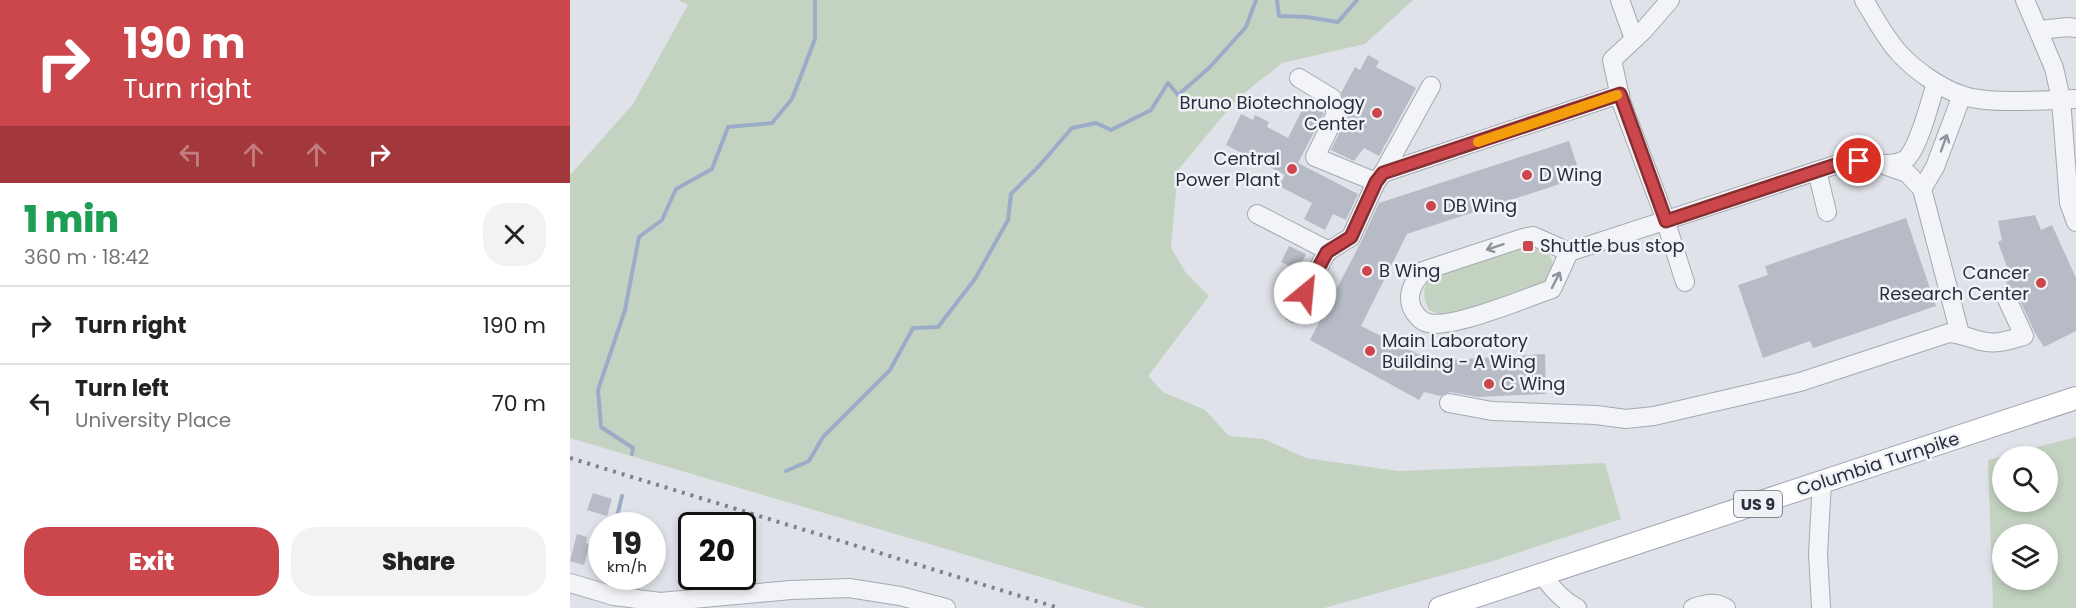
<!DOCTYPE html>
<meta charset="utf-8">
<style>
:root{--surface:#fff;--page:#f2f2f2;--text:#222;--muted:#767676;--line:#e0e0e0;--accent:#cc474b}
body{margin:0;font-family:Poppins,sans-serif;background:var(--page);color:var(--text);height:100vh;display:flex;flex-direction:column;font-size:22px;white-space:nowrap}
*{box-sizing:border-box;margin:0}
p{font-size:20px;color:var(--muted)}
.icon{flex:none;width:33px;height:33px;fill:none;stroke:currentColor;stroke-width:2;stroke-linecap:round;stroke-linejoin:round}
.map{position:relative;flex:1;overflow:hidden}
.side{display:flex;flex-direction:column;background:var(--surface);width:570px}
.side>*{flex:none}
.hud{background:#cc474b;color:#fff;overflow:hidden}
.controls{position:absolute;left:1422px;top:446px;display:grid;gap:12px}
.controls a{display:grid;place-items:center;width:66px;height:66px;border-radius:50%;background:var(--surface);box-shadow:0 3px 9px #0003;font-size:30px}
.speed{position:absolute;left:18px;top:512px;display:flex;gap:12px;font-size:30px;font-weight:700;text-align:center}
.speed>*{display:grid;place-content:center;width:78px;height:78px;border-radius:50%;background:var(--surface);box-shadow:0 3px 9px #0003;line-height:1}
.speed small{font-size:15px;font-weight:400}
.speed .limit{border:3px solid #111;border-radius:9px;background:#fff;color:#111}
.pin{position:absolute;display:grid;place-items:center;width:51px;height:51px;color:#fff;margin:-26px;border:3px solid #fff;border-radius:50%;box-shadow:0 2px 6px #0007}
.me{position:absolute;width:66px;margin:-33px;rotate:28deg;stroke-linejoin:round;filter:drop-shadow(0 0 4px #0008)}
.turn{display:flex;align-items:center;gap:21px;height:126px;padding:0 24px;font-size:27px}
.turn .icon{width:78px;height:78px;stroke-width:2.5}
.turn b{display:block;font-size:42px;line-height:51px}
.lanes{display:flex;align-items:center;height:57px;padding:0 24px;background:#0003;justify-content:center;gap:30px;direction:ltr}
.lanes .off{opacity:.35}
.round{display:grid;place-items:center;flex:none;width:63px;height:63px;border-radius:24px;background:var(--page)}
.overview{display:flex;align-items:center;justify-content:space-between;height:102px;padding:0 24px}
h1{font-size:36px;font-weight:800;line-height:45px;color:#1e9e55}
.primary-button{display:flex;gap:12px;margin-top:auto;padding:12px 24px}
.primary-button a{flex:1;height:69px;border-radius:24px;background:var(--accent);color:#fff;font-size:24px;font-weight:800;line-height:69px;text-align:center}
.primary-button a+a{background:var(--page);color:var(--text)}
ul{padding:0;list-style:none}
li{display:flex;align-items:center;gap:18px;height:78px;padding:0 24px;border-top:2px solid var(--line)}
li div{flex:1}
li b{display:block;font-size:22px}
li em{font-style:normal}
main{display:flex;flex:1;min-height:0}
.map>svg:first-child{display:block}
.green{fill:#c4d3c1;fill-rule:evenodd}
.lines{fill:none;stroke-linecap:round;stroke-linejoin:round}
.stream{stroke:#9cacc8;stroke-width:4}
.building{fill:#b7bbc6}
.minor-casing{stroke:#a5a8b3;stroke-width:20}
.major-casing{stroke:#a0a5b4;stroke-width:24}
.minor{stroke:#f3f4f7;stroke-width:18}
.major{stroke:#fff;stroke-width:22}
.rail{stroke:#7a8092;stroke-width:4;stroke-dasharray:3 6;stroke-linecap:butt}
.oneway{stroke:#8e919c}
.route-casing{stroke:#852e31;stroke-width:15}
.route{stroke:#cc474b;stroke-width:10}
.slow{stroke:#f59e0b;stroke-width:10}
.poi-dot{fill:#cc474b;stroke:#f0f2f6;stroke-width:2}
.labels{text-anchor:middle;stroke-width:5;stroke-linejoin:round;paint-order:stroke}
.shield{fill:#f0f2f6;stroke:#656977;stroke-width:1.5}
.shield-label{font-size:16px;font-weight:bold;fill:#292e40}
.poi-label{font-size:18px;fill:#292e40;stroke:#f0f2f6;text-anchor:start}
.street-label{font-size:18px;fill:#292e40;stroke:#f0f2f6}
</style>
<main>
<section class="side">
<div class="hud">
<div class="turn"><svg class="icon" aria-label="right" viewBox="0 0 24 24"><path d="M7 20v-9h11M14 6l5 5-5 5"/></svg><div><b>190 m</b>Turn right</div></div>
<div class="lanes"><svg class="icon off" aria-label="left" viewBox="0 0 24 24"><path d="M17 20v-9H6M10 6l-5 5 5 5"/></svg><svg class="icon off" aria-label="ahead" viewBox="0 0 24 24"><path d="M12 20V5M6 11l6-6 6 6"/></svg><svg class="icon off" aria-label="ahead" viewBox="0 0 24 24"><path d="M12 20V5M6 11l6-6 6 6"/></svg><svg class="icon" aria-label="right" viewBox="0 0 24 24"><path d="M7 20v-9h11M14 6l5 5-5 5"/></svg></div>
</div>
<div class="overview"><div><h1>1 min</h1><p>360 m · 18:42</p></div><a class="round"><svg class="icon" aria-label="close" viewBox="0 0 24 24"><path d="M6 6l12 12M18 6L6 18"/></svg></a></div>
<ul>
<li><svg class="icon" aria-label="right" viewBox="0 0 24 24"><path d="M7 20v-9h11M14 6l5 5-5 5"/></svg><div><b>Turn right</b></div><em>190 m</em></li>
<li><svg class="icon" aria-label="left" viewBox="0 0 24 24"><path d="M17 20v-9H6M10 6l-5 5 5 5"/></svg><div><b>Turn left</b><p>University Place</p></div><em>70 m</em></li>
</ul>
<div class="primary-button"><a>Exit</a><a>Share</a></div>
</section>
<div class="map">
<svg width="1506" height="608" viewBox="0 0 1506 608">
<rect width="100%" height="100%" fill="#e0e2e9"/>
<!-- green -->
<g class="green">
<path d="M108,0H843L795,44L712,63L668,98L608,170L601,248L616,273L639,296L578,376L593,392L635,410L659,436L694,439L736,458L828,471L1035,463L1051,519L920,562L754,608H576L0,438V175L63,104L118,5Z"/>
<path d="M961,244C981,254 989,259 977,281L886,314L871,315L859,310C852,296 852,286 863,274Z"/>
<path d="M1506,437V608H1423L1418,460ZM1432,456H1478V501H1432ZM1432,534H1478V579H1432Z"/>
</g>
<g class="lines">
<!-- stream -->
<g class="stream">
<path d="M707,0L709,16L737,17L768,22L787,0"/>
<path d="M62,454L63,448L31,427L28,390L55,310L69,237L92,220L106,189L142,169L158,127L202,123L222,99L245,39V0"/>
<path d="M216,471L239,461L253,437L320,370L343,328L368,327L405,279L438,220L441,194L469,166L502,128L526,123L541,130L581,110L598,83L608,95L639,68L676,27L686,0"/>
<path d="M45,525L52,496"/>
</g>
</g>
<!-- building -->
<g class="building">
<path d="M798,55L809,61L806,67L846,88L809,156L794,148L784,161L761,150L783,104L774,101L771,93L785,67L790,70Z"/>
<path d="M735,104L754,113L728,163L788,194L776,220L763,214L755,230L734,219L742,203L709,186L715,175L656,145L671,114L683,120L685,115L699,122L697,127L718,138Z"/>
<path d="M999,141L1011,177L837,234L791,326L862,361L975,354L976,394L907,397L880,392L870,396L854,392L849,400L740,340L791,242L809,203Z"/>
<path d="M1465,215L1471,230L1482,225L1506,278V331L1474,347L1465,333L1446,292L1438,286L1432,273L1438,270L1428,242L1432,240L1428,221Z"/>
<path d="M1336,218L1366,306L1243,348L1240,341L1193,358L1168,285L1198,275L1195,266Z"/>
<path d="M719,246L736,254L728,270L711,262Z"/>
<path d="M23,493L42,499L37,516L17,510Z"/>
<path d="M7,534L17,537L16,543L20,544L14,565L0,561Z"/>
</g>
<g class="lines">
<defs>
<g id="minor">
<path d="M1050,0L1064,39"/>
<path d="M1100,0L1073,31L1042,60L1051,101L1092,210L1115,282"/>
<path d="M1294,0C1305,18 1315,38 1330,54C1346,71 1369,87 1391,95C1419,105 1476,100 1506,99"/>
<path d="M1455,0L1484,68L1491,99L1499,203L1506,222"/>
<path d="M1469,30L1498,27L1506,28"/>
<path d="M729,78L762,98L766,114L745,157L806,182"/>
<path d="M1314,165L1337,173L1352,189L1390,334"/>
<path d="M1247,171L1257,212"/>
<path d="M813,173L1050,94"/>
<path d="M1352,189L1365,167L1392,95"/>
<path d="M687,214L759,251"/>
<path d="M999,252L982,289C956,298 882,329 858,323C851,322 845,314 842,308C836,293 844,282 853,271L953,238L963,236L999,252L1271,163C1290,159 1308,167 1326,163C1331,162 1336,160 1338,157C1350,143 1360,102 1366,83"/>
<path d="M724,313L757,252L781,237L806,182L813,173L861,86"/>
<path d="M879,403L922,411L1026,415L1056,419L1084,416L1230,382L1379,333C1391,334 1400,338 1411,341C1426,345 1440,340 1454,336L1436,297"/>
<path d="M972,575C983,589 992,600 1007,608"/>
<path d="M0,583L44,596L90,602L221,590L279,588L330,596L376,608"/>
<path d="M1123,608C1136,604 1144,601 1156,608"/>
<path d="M1251,608L1248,554L1252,482"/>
</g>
<path id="major" d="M870,608L1506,398"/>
</defs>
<!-- minor casing -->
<use href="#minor" class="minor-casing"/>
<!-- major casing -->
<use href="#major" class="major-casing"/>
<!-- minor -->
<use href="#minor" class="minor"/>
<!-- major -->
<use href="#major" class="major"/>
<!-- rail -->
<path class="rail" d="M0,458L489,608"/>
</g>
<!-- one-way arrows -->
<defs><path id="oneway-shaft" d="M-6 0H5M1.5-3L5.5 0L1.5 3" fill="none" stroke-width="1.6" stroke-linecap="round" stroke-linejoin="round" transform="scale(1.5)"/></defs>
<g class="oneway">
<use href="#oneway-shaft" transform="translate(1374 143) rotate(-70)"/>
<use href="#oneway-shaft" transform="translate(925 247) rotate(162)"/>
<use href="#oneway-shaft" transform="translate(986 280) rotate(-63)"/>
</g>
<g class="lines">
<defs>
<path id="route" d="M735,293L757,252L781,237L806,182L813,173L1050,94L1096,221L1271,163L1289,161"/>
</defs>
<!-- route casing -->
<use href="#route" class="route-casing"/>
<!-- route -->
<use href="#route" class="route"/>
<!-- slow -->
<path class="slow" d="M908,142L1047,95"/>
</g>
<!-- markers -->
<g class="poi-dot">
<circle cx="807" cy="113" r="6"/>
<circle cx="722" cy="169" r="6"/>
<circle cx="957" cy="175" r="6"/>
<circle cx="861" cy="206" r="6"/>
<rect x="952" y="240" width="12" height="12" rx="3"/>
<circle cx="797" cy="271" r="6"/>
<circle cx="1471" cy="283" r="6"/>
<circle cx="800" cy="351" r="6"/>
<circle cx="919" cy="384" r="6"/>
</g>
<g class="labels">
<!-- shield labels -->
<rect class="shield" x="1164" y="491" width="48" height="26" rx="4.5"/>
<g class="shield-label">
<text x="1188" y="510">US 9</text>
</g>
<!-- poi labels -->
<g class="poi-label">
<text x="795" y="109" text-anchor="end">Bruno Biotechnology<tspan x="795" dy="21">Center</tspan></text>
<text x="710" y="165" text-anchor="end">Central<tspan x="710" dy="21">Power Plant</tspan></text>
<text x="969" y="181">D Wing</text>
<text x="873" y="212">DB Wing</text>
<text x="970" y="252">Shuttle bus stop</text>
<text x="809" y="277">B Wing</text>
<text x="1459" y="279" text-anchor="end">Cancer<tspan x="1459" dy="21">Research Center</tspan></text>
<text x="812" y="347">Main Laboratory<tspan x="812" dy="21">Building - A Wing</tspan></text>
<text x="931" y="390">C Wing</text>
</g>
<!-- street labels -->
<g class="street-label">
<text transform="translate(1308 464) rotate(-18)" y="6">Columbia Turnpike</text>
</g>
</g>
</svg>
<div class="controls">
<a><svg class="icon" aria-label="search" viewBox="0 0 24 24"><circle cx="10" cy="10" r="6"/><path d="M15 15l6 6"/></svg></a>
<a><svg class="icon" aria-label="layers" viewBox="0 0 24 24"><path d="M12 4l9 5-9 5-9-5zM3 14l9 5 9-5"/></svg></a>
</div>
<div class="speed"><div>19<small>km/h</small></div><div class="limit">20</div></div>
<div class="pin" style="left:1289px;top:161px;background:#d93025"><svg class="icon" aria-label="arrive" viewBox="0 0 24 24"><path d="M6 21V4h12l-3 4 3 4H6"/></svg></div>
<svg class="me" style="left:735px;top:293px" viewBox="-20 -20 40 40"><circle r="19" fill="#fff"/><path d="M0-13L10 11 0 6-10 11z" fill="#cc474b"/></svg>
</div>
</main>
